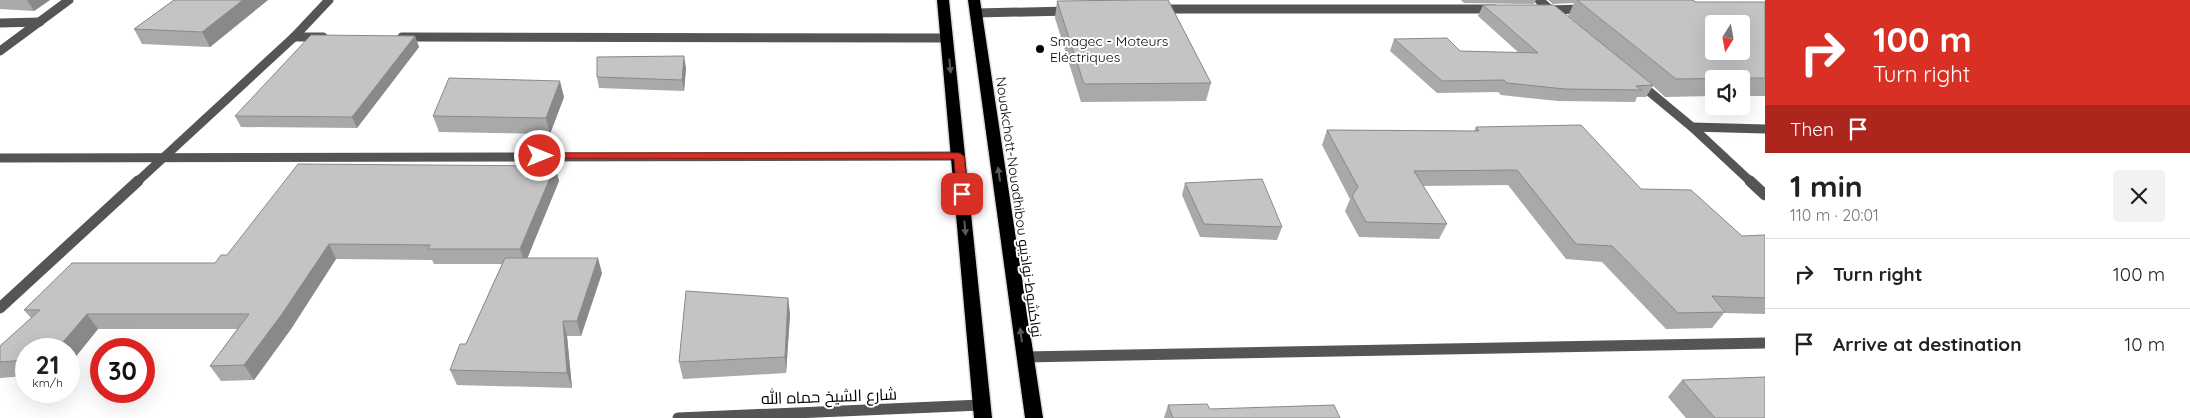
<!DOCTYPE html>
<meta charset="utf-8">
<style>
:root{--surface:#fff;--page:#f2f2f2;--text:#222;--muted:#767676;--line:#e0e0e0}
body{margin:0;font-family:Quicksand,Cairo,sans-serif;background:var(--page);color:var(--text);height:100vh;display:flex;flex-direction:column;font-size:19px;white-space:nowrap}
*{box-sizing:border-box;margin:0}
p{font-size:16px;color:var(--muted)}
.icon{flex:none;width:28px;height:28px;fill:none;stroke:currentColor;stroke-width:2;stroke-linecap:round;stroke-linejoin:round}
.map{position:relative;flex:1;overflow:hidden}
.drawer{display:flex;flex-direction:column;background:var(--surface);width:425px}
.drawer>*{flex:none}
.guide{background:#d93025;color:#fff;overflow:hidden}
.needle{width:32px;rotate:191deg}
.buttons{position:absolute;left:1705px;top:15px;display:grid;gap:10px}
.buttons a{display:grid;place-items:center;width:45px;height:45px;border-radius:5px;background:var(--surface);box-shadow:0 5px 20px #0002;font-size:25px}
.speed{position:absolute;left:15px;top:338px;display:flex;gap:10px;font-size:25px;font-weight:700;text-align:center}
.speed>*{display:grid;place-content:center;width:65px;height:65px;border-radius:50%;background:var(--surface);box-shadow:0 5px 20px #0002;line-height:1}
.speed small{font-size:12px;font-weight:400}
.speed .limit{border:8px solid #d22;background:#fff;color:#111}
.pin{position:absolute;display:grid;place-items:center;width:42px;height:42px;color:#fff;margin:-21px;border-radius:10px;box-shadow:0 2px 8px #0006}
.me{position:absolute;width:55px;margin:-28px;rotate:90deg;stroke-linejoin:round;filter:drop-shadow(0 0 4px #0008)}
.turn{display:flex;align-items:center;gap:18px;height:105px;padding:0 25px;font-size:22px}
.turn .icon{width:65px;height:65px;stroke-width:2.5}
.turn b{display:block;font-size:35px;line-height:42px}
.then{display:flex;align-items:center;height:48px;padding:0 25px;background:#0003;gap:10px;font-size:19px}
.round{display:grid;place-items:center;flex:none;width:52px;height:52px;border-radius:5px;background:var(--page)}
.head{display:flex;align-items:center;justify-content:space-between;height:85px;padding:0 25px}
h1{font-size:30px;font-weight:800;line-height:38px}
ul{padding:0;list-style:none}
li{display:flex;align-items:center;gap:15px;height:70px;padding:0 25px;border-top:1px solid var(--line)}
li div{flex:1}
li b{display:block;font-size:19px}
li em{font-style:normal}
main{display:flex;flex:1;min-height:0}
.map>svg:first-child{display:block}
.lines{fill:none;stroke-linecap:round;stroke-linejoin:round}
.highway-casing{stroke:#dbdbdb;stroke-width:3}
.street-far1{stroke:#555;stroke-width:9}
.street{stroke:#555;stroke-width:11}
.highway{fill:#000;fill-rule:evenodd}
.wall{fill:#a9a9a9}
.shaded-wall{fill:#898989}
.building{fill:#c4c4c4;stroke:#898989;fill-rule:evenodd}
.oneway{fill:#595959}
.route{fill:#d93025;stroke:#8d1f18}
.poi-dot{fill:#000;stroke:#fff;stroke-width:2}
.labels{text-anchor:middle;stroke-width:4;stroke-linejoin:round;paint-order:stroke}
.poi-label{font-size:14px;fill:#000;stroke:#fff;text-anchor:start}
.street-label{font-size:14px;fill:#000;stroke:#fff}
.near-street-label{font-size:16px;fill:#000;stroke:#fff}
</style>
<main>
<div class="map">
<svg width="1765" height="418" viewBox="0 0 1765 418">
<rect width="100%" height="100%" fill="#fff"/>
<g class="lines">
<defs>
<g id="highway">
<path d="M937,0H949L992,418H974Z"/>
<path d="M968,0H980L1043,418H1025Z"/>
</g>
</defs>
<!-- highway casing -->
<use href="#highway" class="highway-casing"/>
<!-- street-far1 -->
<g class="street-far1">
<path d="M1539,0L1553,12"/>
<path d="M1161,9H1494"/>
<path d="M1546,10L1584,9"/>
<path d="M976,13L1069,11"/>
<path d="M0,23L40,22"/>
<path d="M294,37H323"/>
<path d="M402,37L947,38"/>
<path d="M0,51L69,0"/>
<path d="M1639,83L1692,127L1751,182"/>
<path d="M1692,127L1765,129"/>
<path d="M0,158L959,156"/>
<path d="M137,182L294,37L329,0"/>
</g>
<!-- street -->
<g class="street">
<path d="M1750,181L1765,195"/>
<path d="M0,308L138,181"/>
<path d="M1024,357L1765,343"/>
<path d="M678,418L981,405"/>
</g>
<!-- highway -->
<use href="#highway" class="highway"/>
</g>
<!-- wall -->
<g class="wall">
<path d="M0,0H50L34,11L0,9Z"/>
<path d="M174,0H268L210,47L142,44L134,29Z"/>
<path d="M1095,0H1168L1211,83L1206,101L1081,102L1055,18L1057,1H1096Z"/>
<path d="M1461,0H1536L1534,4L1464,3Z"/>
<path d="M1548,0H1692L1696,2H1765V96H1741V79H1714V96L1665,97L1653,86L1646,97H1637L1635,102L1558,101L1501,95L1498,92L1437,93L1390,51L1394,39L1460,51L1519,53L1478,16L1483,5L1592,36L1568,16L1574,3L1553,4Z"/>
<path d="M415,36L419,47L357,128L241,127L235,116Z"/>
<path d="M686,68L684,91L599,88L597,77Z"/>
<path d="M564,97L550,134L439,132L433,116Z"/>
<path d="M1476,127L1641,189L1742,236L1765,235V314L1724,313L1712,328L1666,329L1602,262L1566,259L1508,185L1423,186L1447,224L1439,239L1359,237L1345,211L1350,199L1322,145L1327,130L1474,131Z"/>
<path d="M555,166L559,181L527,258L602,273L581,336H567L572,388L457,385L450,370L466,344L502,264H434L432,260L336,259L291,329L254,380L221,381L210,366L237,329H98L69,365V349H26V376L0,378V346L31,318L24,310L215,263L227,255Z"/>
<path d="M1185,183L1282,227L1277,240L1200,237L1182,195Z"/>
<path d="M788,298L790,315L786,373L683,379L679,362Z"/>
<path d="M1682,380L1765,418H1686L1668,397Z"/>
<path d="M1168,405L1210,409L1340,418H1164Z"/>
</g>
<!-- shaded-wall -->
<g class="shaded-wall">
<path d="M27,0H50L34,11Z"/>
<path d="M243,0H268L210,47L202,32Z"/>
<path d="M415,36L419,47L357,128L352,117Z"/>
<path d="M684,56L686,68L684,91L682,80Z"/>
<path d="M560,81L564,97L550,134L546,118Z"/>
<path d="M555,166L559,181L525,264L520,249Z"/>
<path d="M329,244L336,259L291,329L254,380L244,365Z"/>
<path d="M598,258L602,273L581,336L577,321Z"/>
<path d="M788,298L790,315L786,373L785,357Z"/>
<path d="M87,314L98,329L69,365V349H57Z"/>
<path d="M563,321L567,336L572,388L567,373Z"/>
</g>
<!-- building -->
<g class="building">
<path d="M174,0H243L202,32L134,29Z"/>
<path d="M1136,0H1168L1211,83L1084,84L1057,1Z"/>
<path d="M1577,0H1692L1696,2H1765V78L1676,79ZM1714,24H1741V51H1714Z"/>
<path d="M1483,5H1554L1653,85L1636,86L1642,90L1565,89L1507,83L1504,80L1442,81L1394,39L1447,38L1460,51L1538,53Z"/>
<path d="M311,35L415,36L352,117L235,116Z"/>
<path d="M684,56L682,80L597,77V57Z"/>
<path d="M449,78L560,81L546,118L433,116Z"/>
<path d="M1581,125L1641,189L1691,190L1742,236L1765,235V298L1712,296L1725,312L1678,313L1612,246L1576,244L1517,170L1414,171L1447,224L1366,222L1352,196L1358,187L1327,130L1479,131L1476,127Z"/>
<path d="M298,164L555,166L520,249H428L430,245L329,244L282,314L244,365L210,366L249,314H87L57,349H26V360L0,362V346L40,310H24L72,263H215L221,255H227Z"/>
<path d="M1262,179L1282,227L1204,224L1185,183Z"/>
<path d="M505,258H598L577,321H563L567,373L450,370L460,344H466Z"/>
<path d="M686,291L788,298L785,357L679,362Z"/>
<path d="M1765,377V418H1715L1682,380Z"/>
<path d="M1207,404L1210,409L1334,405L1340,418H1173L1168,405Z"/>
</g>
<!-- one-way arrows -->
<defs><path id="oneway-solid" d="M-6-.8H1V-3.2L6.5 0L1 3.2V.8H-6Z" transform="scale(1.25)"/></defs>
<g class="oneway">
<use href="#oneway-solid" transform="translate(950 66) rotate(84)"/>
<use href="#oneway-solid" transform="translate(999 174) rotate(-98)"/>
<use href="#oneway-solid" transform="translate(965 228) rotate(85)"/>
<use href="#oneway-solid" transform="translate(1021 335) rotate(-98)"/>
</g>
<!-- route -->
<path class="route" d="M540,153H959L964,156L968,194L962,198L957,194L954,159L536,158L534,156Z"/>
<!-- markers -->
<circle class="poi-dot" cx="1040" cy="49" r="5"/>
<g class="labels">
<!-- poi labels -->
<g class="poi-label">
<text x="1050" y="46">Smagec - Moteurs<tspan x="1050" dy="16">Eléctriques</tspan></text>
</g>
<!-- street labels -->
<g class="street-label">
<text transform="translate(1019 207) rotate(82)" y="5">Nouakchott-Nouadhibou نواكشوط-نواذيبو</text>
</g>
<!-- near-street labels -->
<g class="near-street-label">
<text transform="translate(829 396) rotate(-2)" y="6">شارع الشيخ حماه الله</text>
</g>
</g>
</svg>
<div class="buttons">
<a><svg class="needle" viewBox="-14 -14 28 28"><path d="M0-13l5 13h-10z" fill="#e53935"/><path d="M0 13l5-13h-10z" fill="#767676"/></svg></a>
<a><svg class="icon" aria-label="sound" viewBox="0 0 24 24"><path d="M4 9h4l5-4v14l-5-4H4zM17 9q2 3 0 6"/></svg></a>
</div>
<div class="speed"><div>21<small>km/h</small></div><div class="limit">30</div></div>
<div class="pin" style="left:962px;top:194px;background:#d93025"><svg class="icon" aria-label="arrive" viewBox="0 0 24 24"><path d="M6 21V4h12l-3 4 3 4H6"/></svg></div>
<svg class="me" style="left:540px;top:156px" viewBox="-20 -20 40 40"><circle r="17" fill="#d93025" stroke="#fff" stroke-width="3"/><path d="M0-11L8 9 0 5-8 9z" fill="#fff"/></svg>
</div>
<section class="drawer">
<div class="guide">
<div class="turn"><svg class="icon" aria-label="right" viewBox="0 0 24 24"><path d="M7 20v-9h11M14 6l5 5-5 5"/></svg><div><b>100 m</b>Turn right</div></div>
<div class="then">Then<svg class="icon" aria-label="arrive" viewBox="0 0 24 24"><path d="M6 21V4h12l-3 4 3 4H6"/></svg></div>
</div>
<div class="head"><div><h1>1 min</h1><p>110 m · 20:01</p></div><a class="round"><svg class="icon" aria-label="close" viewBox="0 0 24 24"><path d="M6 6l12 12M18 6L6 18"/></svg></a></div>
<ul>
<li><svg class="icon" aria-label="right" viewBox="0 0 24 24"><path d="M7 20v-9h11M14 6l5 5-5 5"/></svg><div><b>Turn right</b></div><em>100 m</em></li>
<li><svg class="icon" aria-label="arrive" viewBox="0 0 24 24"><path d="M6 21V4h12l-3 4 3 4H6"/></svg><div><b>Arrive at destination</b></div><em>10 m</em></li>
</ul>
</section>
</main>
